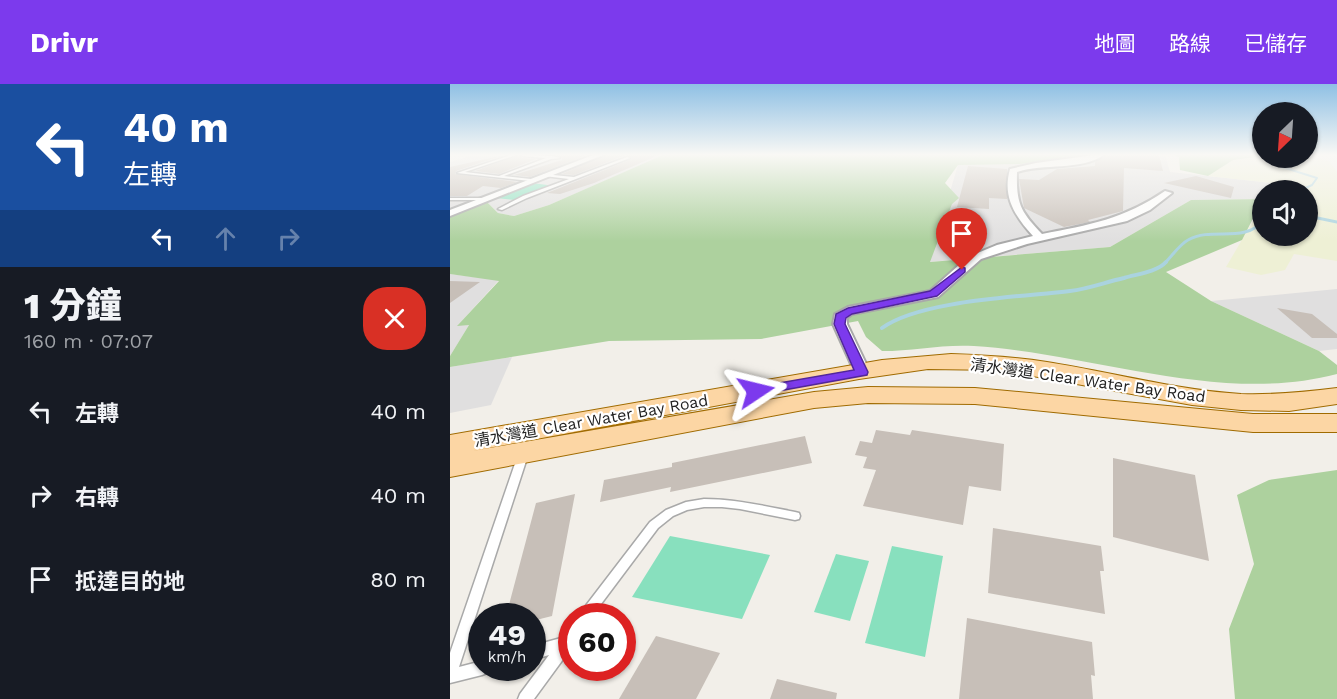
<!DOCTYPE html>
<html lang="zh-TW">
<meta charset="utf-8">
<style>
:root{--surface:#171b24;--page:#242831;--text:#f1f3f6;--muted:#9ea1a6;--accent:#7c3aed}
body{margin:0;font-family:"Work Sans","Noto Sans TC",sans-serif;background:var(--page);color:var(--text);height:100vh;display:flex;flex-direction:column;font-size:22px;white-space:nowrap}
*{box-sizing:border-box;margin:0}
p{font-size:20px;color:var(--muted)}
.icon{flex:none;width:33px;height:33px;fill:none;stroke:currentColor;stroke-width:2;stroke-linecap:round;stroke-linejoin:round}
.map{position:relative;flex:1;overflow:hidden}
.details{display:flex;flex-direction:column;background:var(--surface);width:450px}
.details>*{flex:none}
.top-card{background:#1a4fa0;color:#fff;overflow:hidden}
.needle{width:39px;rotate:205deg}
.fabs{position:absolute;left:802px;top:18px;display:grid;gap:12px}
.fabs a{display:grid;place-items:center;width:66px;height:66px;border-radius:50%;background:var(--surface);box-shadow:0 2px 4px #0004;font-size:30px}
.speed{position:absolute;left:18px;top:519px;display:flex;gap:12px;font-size:30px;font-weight:700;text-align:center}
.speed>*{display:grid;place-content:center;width:78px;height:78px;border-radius:50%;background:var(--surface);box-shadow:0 2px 4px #0004;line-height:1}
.speed small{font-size:15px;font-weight:400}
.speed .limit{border:9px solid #d22;background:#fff;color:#111}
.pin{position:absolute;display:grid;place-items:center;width:51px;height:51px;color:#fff;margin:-62px -26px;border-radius:50% 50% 50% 0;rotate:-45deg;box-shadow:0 0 6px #0007}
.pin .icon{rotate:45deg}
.me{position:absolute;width:66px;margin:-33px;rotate:80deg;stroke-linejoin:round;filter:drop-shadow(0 0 4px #0008)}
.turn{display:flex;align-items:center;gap:21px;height:126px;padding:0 24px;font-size:27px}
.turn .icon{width:78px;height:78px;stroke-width:2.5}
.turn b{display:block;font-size:42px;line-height:51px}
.lanes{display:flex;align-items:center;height:57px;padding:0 24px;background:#0003;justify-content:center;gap:30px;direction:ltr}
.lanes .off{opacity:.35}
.round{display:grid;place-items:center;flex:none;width:63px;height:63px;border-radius:24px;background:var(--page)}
.overview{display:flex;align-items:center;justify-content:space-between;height:102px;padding:0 24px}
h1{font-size:36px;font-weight:800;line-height:45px}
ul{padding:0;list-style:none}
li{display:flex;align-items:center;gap:18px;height:84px;padding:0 24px}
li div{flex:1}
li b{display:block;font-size:22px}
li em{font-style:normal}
header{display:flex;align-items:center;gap:36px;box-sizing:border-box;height:84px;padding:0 30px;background:var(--accent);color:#fff}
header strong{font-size:28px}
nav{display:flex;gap:33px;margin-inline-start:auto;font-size:21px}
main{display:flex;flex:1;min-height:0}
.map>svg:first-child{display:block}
.residential{fill:#e0dfdf}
.farmland{fill:#eef0d5}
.forest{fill:#add19e}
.pitch{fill:#88e0be}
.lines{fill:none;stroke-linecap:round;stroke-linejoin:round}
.stream-far2{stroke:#aad3df;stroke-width:2}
.stream-far1{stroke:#aad3df;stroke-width:3}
.stream{stroke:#aad3df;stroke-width:4}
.building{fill:#c7bfb8}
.lane-casing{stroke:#a9a9a9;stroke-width:3}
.street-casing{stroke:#a9a9a9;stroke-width:4}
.primary-casing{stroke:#a06b00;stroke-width:2}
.lane{fill:#fff;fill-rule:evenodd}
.street{fill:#fff;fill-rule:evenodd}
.primary{fill:#fcd6a4;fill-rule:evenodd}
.route{fill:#7c3aed;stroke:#51269a;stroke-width:1.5}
.labels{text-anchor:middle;stroke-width:4.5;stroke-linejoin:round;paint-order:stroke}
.street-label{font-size:16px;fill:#222;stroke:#fff}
</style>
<header>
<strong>Drivr</strong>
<nav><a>地圖</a><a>路線</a><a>已儲存</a></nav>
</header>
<main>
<section class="details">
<div class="top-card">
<div class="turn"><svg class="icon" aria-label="left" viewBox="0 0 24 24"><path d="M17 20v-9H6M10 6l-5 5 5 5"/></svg><div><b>40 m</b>左轉</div></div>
<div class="lanes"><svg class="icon" aria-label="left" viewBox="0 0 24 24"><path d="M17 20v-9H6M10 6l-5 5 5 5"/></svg><svg class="icon off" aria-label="ahead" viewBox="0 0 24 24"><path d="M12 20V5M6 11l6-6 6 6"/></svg><svg class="icon off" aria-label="right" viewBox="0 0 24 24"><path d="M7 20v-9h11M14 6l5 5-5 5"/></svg></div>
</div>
<div class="overview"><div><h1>1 分鐘</h1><p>160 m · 07:07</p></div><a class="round" style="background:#d93025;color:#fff"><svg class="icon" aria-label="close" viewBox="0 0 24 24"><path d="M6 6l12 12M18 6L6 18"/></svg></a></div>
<ul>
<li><svg class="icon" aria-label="left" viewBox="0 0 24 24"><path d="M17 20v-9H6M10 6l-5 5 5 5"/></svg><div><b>左轉</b></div><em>40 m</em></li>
<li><svg class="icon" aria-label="right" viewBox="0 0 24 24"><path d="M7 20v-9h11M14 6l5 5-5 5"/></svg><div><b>右轉</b></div><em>40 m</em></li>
<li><svg class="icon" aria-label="arrive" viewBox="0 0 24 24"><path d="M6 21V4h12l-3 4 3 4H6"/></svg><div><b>抵達目的地</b></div><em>80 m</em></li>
</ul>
</section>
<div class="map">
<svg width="887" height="615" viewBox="0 0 887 615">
<rect width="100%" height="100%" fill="#f2efe9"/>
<!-- residential -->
<g class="residential">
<path d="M24,71H93L131,74L0,125V78Z"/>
<path d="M156,71H214L99,121L64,132L48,129L37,118Z"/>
<path d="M617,71H715L720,88L822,99L819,106H813V115L741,116L660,163L479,178L508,81Z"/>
<path d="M0,190L49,196L8,241H19L0,272Z"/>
<path d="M887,205V265L869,267L761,217Z"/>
<path d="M62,273L41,321L0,329V283Z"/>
</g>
<!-- farmland -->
<path class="farmland" d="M804,71H813V74L858,72L879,77L887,88V177L844,170L835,186L811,191L776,183L813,120V152H858V106H819L822,99L758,92L783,76L805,74Z"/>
<!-- forest -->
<g class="forest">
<path d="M213,71H636L570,80L508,81L495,99L509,114L502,120L480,178L660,163L741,116L813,115L792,156L716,188L761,217L869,267L887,281V290C770,321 642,269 524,262C493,260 463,267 432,267L416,253L408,237L311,255L159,257L0,283V272L19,241L7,242L49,197L0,190V133L37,118L48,129L64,132L99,121Z"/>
<path d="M723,71H804L806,73L783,76L758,92L730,86L729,73Z"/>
<path d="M887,386V615H785L779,545L804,480L787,411L819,396Z"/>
</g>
<!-- pitch -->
<g class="pitch">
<path d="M82,99L105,102L64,116L46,114Z"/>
<path d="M220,452L320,471L292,535L182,513Z"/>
<path d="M442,462L493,472L475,573L415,559Z"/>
<path d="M386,470L419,477L400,537L364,528Z"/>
</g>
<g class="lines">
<!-- stream-far2 -->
<path class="stream-far2" d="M809,71L819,79L867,94L862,101L851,106"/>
<!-- stream-far1 -->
<g class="stream-far1">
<path d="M858,132L887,138"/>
<path d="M715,179C722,172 730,160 738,156C763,142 793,160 813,137"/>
</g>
<!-- stream -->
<path class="stream" d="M432,244C471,216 571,213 620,207C638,205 656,198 674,194C687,190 707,188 716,178"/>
</g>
<!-- building -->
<g class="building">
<path d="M54,71L6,87L5,90L67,98L51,104L33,102L17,112H0V83Z"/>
<path d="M68,71L73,74L86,75L49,90L25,87Z"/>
<path d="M106,71H137L80,93L64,91L112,76V73Z"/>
<path d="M155,71H209L144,99L110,110L97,109L182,75L176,71L124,91L112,90Z"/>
<path d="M656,71H709L713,87L674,84L673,127L638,136L640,138L614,143L574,124L569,95L589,96L607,85L645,82V78Z"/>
<path d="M518,82L557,85V115L539,114V125L507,123Z"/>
<path d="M746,92L784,103L781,114L714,99Z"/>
<path d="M0,197L30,198L0,219Z"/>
<path d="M827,224L862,230L887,250V254H862Z"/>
<path d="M426,346L460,351L462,346L554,360L551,407L519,402L513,441L413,422L426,386L413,384L417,373L405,371L410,357L422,359Z"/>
<path d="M355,352L362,379L220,408L221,403L150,418L154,396L222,383V379Z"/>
<path d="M663,374L745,391L759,477L663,453Z"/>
<path d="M125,410L102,532L82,537V532H56L86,419Z"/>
<path d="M543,444L651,462L654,487H650L655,530L538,509Z"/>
<path d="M517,534L642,558L645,592L641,591L643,615H509Z"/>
<path d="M206,552L270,569L246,615H169Z"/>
<path d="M327,595L387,609L386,615H320Z"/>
</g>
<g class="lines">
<defs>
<g id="lane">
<path d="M61,71H66L15,88L49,92L96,74L73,72L71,71L102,72L110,74L101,75L54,92L81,95L80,97L7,89Z"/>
<path d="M177,73L180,74L77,114L52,126L48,125L73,112L119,95L94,92L93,90L124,93Z"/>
<path d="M0,114H34L36,115L34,116H0Z"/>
<path d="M73,368L76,369L78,371L9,583L32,577V584H39L37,589L32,591L0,599V569L68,371L70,369Z"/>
<path d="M254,415C285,415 314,422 345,428L349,429L350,432L349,435L345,436L290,425L272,423H254L237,426L223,432L208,444L142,532H129L131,528L200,438L216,426L236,418Z"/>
<path d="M122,545V563L84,615H68L70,610L99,571L82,576V562L111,554L117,546Z"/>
</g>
<g id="street">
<path d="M143,71H153L0,132V126Z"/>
<path d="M644,71H654C630,87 594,79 567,88C566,120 571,128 592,150C639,141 674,135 715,107L722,109L700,126L677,137L577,160L531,175L488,213L402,230L397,234V240L420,288L418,291H406L383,240L385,230L398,223L480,207L518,173L547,161L583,152C565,132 552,113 560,85L586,79Z"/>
</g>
<path id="primary" d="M501,270C533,271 565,273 597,278C661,288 726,306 791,310C824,311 855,308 887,304V320L839,327L791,326L742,321L549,286L478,285L409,295L22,367L364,308L418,303L525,304L803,330H887V348H803L525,320L418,319L364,324L0,393V351L432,276Z"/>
</defs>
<!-- lane casing -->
<use href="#lane" class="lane-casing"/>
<!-- street casing -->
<use href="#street" class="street-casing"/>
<!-- primary casing -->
<use href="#primary" class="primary-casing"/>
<!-- lane -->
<use href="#lane" class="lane"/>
<!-- street -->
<use href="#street" class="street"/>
<!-- primary -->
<use href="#primary" class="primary"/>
</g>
<!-- sky -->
<linearGradient id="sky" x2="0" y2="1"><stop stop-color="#8fc0e4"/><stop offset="0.45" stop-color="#f9f8f5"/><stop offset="1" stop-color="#f9f8f5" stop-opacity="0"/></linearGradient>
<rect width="887" height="157" fill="url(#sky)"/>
<!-- route -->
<path class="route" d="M512,183L515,184V188L487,212L402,230L396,234L395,240L418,288L417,291L306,311L299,307L306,303L404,286L384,240L386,230L398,224L480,207Z"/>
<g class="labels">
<!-- street labels -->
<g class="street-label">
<text transform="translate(638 296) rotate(8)" y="6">清水灣道 Clear Water Bay Road</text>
<text transform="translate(141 336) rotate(-10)" y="6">清水灣道 Clear Water Bay Road</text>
</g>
</g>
</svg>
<div class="fabs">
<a><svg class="needle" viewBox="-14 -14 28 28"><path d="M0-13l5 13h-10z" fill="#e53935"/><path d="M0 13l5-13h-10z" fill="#9ea1a6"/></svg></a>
<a><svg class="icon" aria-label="sound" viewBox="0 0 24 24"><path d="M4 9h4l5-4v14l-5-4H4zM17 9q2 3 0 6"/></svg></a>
</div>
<div class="speed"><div>49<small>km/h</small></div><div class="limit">60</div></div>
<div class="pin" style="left:512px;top:186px;background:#d93025"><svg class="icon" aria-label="arrive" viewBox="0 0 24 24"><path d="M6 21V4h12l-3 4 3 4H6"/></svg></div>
<svg class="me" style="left:306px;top:307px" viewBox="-20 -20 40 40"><path d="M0-17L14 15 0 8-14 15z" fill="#7c3aed" stroke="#fff" stroke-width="4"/></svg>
</div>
</main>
